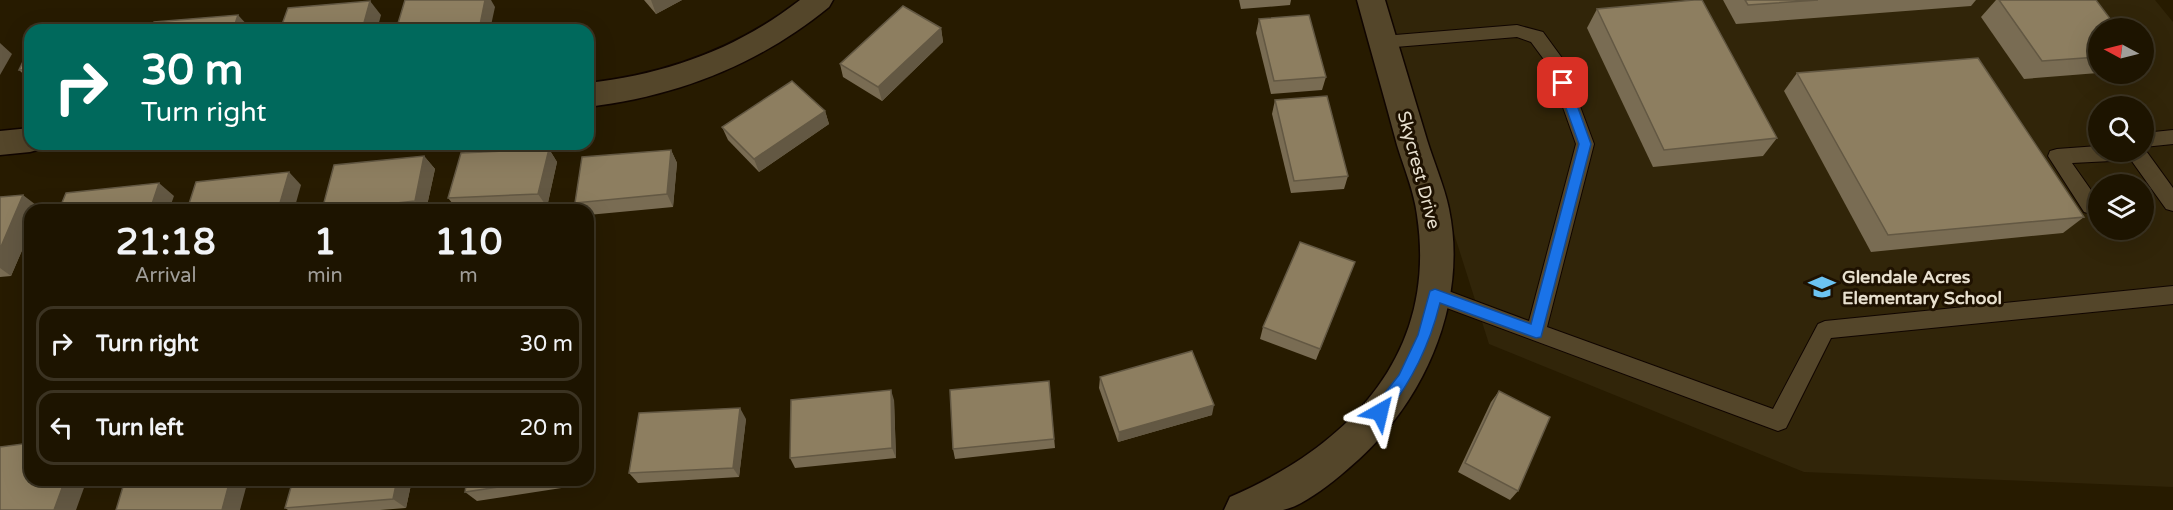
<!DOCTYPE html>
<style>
:root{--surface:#1d1400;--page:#251d0a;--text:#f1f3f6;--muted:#a09e99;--line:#3b3322}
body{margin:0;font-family:"Varela Round",sans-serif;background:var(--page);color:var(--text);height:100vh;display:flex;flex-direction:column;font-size:22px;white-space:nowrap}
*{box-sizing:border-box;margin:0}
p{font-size:20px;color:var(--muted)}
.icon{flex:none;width:33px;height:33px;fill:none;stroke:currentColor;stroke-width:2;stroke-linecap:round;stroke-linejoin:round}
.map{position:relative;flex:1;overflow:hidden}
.drawer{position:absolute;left:24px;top:204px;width:570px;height:282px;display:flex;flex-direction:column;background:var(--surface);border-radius:18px;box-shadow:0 6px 24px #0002,0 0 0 2px var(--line)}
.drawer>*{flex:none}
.banner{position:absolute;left:24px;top:24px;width:570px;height:126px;border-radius:18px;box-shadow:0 6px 24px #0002,0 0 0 2px var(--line);background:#00695c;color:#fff;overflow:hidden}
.needle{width:39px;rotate:277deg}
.tools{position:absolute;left:2088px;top:18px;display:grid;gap:12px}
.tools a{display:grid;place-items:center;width:66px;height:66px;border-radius:50%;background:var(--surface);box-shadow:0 6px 24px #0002,0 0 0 2px var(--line);font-size:30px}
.pin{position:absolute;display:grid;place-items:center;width:51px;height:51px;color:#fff;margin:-26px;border-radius:12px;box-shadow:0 3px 9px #0006}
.me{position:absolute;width:66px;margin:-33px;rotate:37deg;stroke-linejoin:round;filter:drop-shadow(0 0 4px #0008)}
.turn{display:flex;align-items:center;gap:21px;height:126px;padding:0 18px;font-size:27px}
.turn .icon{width:78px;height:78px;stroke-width:2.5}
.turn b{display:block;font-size:42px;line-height:51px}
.eta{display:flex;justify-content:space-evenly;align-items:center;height:102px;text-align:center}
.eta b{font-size:36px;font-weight:700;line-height:42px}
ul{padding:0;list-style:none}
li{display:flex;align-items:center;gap:18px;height:75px;margin:0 12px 9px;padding:0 6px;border:3px solid var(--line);border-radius:18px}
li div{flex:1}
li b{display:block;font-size:22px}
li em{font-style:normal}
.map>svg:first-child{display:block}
.built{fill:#312509;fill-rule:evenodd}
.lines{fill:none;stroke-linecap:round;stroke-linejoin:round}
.lane-casing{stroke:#100500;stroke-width:2}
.street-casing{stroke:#100500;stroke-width:3}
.lane{fill:#54462a;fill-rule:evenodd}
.street{fill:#54462a;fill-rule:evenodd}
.wall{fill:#796c53}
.shaded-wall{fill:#635843}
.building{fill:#8d7e60;stroke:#635843;stroke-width:1.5}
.route{fill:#1a73e8;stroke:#114b97;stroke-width:1.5}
.labels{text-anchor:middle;stroke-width:6;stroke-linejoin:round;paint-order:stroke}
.street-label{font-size:18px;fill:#e8e0cf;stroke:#1e1100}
.poi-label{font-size:18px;font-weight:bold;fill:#e8e0cf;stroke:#1e1100;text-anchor:start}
</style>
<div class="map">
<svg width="2173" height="510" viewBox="0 0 2173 510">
<rect width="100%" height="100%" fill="#271b00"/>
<!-- built -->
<path class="built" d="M1380,0H2155L2173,22V487L1804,472L1489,344ZM2098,28H2144V74H2098ZM2098,106H2144V152H2098ZM2098,184H2144V230H2098Z"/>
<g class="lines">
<defs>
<g id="lane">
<path d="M1517,25L1543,32L1562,58L1594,144L1547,327L1773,409L1818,324L1825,321L2173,286V304L1831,338L1786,428L1778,431L1428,301L1425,295L1428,289L1435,286L1529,321L1576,144L1548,65L1531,42L1517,37L1383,48L1377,47L1374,42L1377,37L1383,36Z"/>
<path d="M2173,130V144L2144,147V133Z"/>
<path d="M2098,146V152H2144V148L2173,188V211L2166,209L2131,160L2072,163L2098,200V212L2091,214L2084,212L2048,156L2050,151L2057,149Z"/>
</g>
<g id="street">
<path d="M800,0H833L829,7C758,65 678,96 588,107V83C667,74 737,49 800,0Z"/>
<path d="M1357,0H1385C1399,47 1413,93 1427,140C1434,163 1444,185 1449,209C1466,292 1434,378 1378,440C1360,460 1310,505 1283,510C1265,510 1243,510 1224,510L1230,497C1350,445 1438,354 1417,215C1414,191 1404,168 1397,145C1384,96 1370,48 1357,0Z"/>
<path d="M30,128V144H43L41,149L30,152L0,155V131Z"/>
</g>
</defs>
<!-- lane casing -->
<use href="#lane" class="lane-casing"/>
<!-- street casing -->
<use href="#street" class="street-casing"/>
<!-- lane -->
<use href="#lane" class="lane"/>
<!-- street -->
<use href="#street" class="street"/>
</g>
<!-- wall -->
<g class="wall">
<path d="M644,0H682L656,14Z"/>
<path d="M1239,0H1291L1290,5L1241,9Z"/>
<path d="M1723,0H1976L1971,6L1736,24Z"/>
<path d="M1996,0H2096L2098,28V73L2024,79L1981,17Z"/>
<path d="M1597,9L1777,138L1763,156L1653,167L1587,28Z"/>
<path d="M1259,19L1326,77L1322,90L1271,94L1256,33Z"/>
<path d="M941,28L943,42L882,101L843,77L840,64Z"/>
<path d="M30,47V80L19,70Z"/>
<path d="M1797,73L2084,217L2063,233L1871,252L1784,91Z"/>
<path d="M1275,100L1348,176L1344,189L1291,193L1272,114Z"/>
<path d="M825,111L829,124L759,172L728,140L722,127Z"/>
<path d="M549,149L557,162L547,207L458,210L448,198Z"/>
<path d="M671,150L677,163L673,207L588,215V210H580L575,203Z"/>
<path d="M424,156L435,169L426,210H322Z"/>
<path d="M0,197L40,208L39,210H30V232L11,276L0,277Z"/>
<path d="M1355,262L1316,360L1260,339L1263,327Z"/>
<path d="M1100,377L1212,415L1118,442L1099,388Z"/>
<path d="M1049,381L1055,448L955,459L953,449Z"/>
<path d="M1499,391L1518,491L1510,500L1458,472L1491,402Z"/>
<path d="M894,400L896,458L795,468L790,458Z"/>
<path d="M746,419L739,477L638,483L629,473Z"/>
<path d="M412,480L406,508L380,510H288L285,508Z"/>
<path d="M467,480H582L581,485L477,501L465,492Z"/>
</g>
<!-- shaded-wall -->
<g class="shaded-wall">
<path d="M485,0H491L495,7L490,30H479Z"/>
<path d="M651,0H682L656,14Z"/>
<path d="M370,1L381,15L377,30H362Z"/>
<path d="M238,15L251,29L250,30H233Z"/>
<path d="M122,24L128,30H120Z"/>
<path d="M941,28L943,42L882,101L878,87Z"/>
<path d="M0,43L12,54L0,75Z"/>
<path d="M825,111L829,124L759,172L754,159Z"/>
<path d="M549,149L557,162L547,207L538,194Z"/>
<path d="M671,150L677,163L673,207L667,194Z"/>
<path d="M424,156L435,169L426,210H422L415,201Z"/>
<path d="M289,172L301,185L294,210H278Z"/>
<path d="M159,183L174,196L169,210H150Z"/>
<path d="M23,195L40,208L39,210H30V232L11,276L0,268V249Z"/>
<path d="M891,390L894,400L896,458L892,448Z"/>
<path d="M1214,405L1212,415L1118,442L1119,432Z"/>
<path d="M740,408L746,419L739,477L733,468Z"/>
<path d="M65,480H75L85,485L76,510H54Z"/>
<path d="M230,480H248L240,510H222Z"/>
<path d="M397,480H412L406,508L393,499Z"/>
<path d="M576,480H582L581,485Z"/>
</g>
<!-- building -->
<g class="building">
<path d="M405,0H485L479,30H396Z"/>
<path d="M1694,0H1702L1777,138L1664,150L1597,9Z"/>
<path d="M1745,0H1818L1748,5Z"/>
<path d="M1999,0H2096L2117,28H2098V57L2042,61Z"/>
<path d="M370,1L362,30H280L288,8Z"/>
<path d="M903,6L941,28L878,87L840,64Z"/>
<path d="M238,15L233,30H151L154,22Z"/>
<path d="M1309,15L1326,77L1274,81L1259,19Z"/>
<path d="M122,24L120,30H52Z"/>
<path d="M30,47V69L19,70Z"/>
<path d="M1978,58L2084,217L1888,235L1797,73Z"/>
<path d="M792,81L825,111L754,159L722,127Z"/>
<path d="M1327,96L1348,176L1294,181L1275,100Z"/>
<path d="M549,149L538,194L448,198L461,153Z"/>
<path d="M671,150L667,194L575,203L582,157Z"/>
<path d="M424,156L415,201L332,210H322L334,165Z"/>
<path d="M289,172L278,210H187L196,182Z"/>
<path d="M159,183L150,210H59L66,193Z"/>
<path d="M23,195L0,249V197Z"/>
<path d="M1300,242L1355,262L1320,349L1263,327Z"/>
<path d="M1192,351L1214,405L1119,432L1100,377Z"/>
<path d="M1049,381L1054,439L953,449L950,390Z"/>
<path d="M891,390L892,448L790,458L791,400Z"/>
<path d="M1499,391L1550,417L1518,491L1465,463Z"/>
<path d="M740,408L733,468L629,473L639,413Z"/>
<path d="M30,443V480H65L54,510H0V447Z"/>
<path d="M125,480H230L222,510H116Z"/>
<path d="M293,480H397L393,499L285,508Z"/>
<path d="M467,480H545L465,492Z"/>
</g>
<!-- route -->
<path class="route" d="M1563,78L1569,83L1591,144L1541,337L1536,338L1440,303C1429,347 1412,380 1385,416L1380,418L1374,416L1372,412L1374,407L1399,375L1418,335L1430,291L1435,289L1531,324L1579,144L1557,83Z"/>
<!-- icons -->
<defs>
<symbol id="school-bare" viewBox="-9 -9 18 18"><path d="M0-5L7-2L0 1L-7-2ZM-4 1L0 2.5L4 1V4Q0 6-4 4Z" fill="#6cc3f2" stroke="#1e1100" stroke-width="2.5" paint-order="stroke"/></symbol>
</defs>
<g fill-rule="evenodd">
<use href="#school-bare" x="1803" y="268" width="38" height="38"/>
</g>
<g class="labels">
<!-- street labels -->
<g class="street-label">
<text transform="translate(1419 170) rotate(75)" y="6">Skycrest Drive</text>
</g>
<!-- poi labels -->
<g class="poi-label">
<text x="1842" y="283">Glendale Acres<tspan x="1842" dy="21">Elementary School</tspan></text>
</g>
</g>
</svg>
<div class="tools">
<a><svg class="needle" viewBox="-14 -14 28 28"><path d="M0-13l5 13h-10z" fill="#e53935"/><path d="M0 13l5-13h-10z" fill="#a09e99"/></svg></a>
<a><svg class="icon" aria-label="search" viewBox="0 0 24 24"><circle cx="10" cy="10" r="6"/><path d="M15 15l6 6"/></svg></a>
<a><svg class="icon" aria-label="layers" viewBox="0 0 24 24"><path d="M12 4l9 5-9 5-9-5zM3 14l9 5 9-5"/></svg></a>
</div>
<div class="pin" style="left:1563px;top:83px;background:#d93025"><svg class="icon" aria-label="arrive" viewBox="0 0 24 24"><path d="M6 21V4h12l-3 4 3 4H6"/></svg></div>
<svg class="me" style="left:1380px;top:412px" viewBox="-20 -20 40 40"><path d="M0-17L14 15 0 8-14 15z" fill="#1a73e8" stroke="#fff" stroke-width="4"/></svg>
<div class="banner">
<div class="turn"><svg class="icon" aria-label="right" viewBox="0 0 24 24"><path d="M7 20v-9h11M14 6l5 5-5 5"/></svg><div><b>30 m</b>Turn right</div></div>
</div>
<section class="drawer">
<div class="eta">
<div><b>21:18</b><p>Arrival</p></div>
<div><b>1</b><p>min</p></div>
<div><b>110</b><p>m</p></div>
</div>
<ul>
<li><svg class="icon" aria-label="right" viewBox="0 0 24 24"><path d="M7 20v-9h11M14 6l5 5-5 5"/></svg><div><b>Turn right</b></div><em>30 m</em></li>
<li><svg class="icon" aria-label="left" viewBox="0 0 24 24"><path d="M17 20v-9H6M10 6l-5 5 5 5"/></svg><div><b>Turn left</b></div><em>20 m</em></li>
</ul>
</section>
</div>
